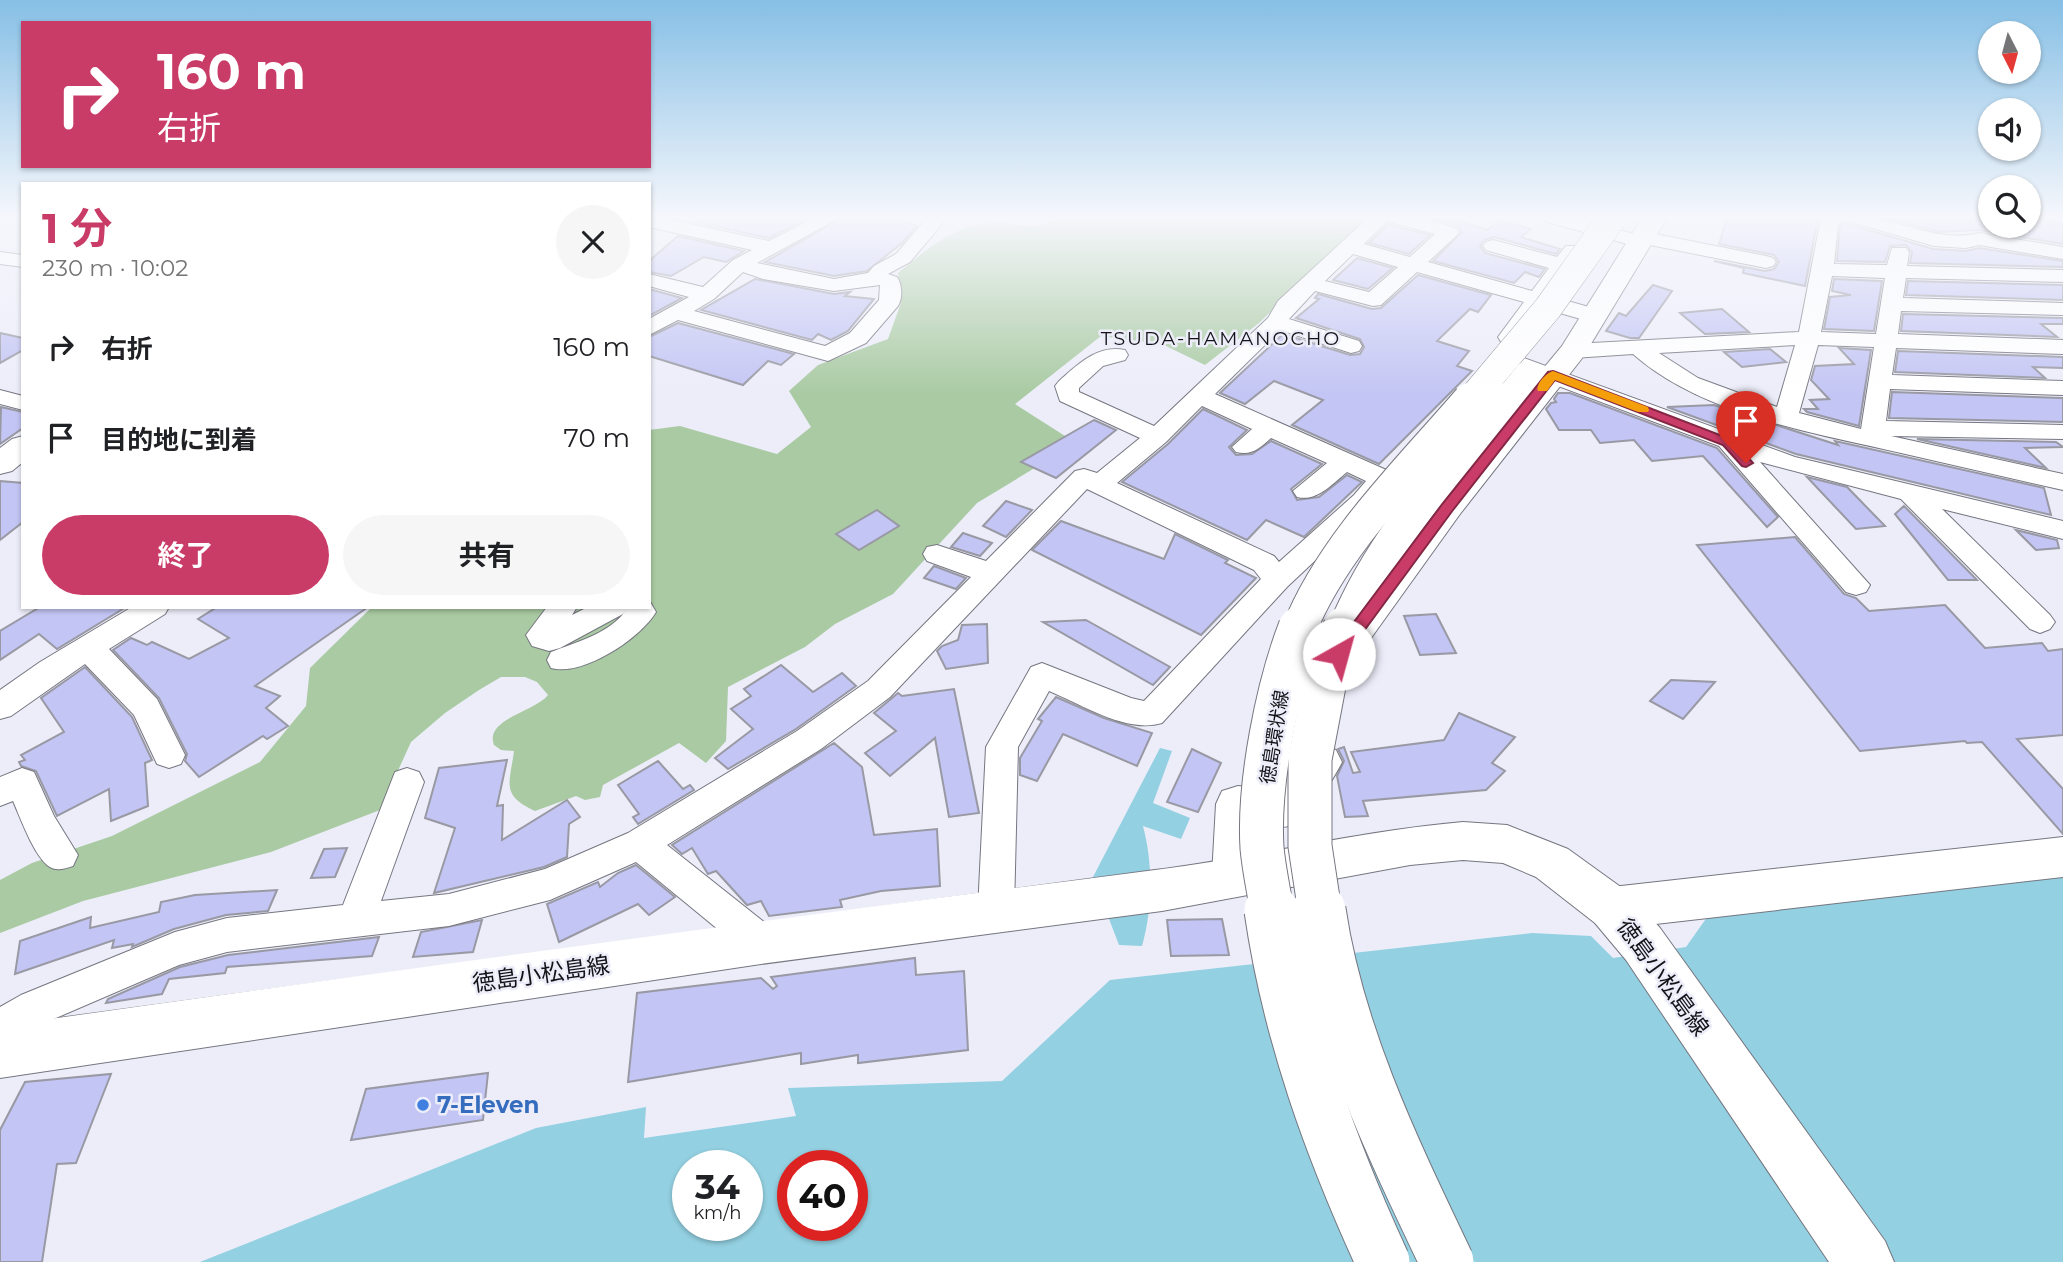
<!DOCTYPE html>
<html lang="ja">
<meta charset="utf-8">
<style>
:root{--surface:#fff;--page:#f6f6f6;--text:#202124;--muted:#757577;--accent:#ca3c68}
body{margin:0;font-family:Montserrat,"Noto Sans JP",sans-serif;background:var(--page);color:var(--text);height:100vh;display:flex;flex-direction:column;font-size:26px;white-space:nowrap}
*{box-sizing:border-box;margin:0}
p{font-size:23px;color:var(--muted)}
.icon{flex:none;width:38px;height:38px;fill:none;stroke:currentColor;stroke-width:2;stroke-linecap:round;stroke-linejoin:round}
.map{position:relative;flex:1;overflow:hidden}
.drawer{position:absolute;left:21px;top:182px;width:630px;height:427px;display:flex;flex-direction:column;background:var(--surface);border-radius:0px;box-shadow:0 2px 5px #0004}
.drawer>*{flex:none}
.guide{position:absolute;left:21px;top:21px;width:630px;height:147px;border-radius:0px;box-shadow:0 2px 5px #0004;background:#ca3c68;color:#fff;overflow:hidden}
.needle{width:46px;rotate:174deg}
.controls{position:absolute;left:1978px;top:21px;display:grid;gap:14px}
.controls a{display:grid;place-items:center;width:63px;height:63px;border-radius:50%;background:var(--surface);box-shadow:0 2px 5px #0004;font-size:35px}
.speed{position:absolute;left:672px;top:1150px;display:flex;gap:14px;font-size:35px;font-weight:700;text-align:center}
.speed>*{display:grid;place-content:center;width:91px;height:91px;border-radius:50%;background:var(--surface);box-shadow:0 2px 5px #0004;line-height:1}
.speed small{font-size:18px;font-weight:400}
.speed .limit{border:10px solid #d22;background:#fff;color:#111}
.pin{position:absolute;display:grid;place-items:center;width:60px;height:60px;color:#fff;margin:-72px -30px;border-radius:50% 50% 50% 0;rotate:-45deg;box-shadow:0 0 7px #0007}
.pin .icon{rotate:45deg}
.me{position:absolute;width:77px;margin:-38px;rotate:38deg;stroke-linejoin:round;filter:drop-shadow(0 0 5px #0008)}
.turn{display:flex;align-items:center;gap:24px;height:147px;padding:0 21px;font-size:32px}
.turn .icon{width:91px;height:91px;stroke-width:2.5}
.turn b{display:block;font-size:49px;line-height:60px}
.round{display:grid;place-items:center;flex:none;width:74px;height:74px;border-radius:37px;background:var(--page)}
.overview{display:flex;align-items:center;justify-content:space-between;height:119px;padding:0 21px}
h1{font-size:42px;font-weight:700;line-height:52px;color:var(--accent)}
.button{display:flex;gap:14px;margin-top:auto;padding:14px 21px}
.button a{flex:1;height:80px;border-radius:42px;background:var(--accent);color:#fff;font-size:28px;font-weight:700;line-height:80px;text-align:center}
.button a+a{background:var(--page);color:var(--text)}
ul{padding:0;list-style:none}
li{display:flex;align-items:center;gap:21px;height:91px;padding:0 21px}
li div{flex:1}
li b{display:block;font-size:26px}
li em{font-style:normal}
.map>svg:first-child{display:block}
.forest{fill:#a9caa2}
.water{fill:#93d0e1;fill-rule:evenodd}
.building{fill:#c3c5f4;stroke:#9999a4;stroke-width:2}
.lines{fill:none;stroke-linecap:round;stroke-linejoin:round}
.minor-casing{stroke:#757680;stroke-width:2}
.tertiary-casing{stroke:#757680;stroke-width:2}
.secondary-casing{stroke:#757680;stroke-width:2}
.minor{fill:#fff;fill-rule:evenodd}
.tertiary{fill:#fff;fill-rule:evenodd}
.secondary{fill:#fff;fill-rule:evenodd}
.primary-bridge-far3-casing{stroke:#757680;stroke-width:29;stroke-linecap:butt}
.primary-bridge-far2-casing{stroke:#757680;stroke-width:36;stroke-linecap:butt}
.primary-bridge-far1-casing{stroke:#757680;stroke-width:45;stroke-linecap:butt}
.primary-bridge-casing{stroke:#757680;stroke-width:55;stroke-linecap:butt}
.primary-bridge-far3{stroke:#fff;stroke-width:28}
.primary-bridge-far2{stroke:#fff;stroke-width:34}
.primary-bridge-far1{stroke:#fff;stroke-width:43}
.primary-bridge{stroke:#fff;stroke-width:53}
.route{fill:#ca3c68;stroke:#832744;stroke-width:2}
.slow{fill:#f59e0b}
.shop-dot{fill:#3f7fe0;stroke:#ecedf9;stroke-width:2.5}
.labels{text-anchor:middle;stroke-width:5;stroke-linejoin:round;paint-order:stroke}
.far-quarter-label{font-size:19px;letter-spacing:2px;fill:#131317;stroke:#ecedf9}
.street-label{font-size:19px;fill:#131317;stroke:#ecedf9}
.near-street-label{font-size:23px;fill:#131317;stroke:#ecedf9}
.near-shop-label{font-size:23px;font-weight:bold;fill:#366cbe;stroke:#ecedf9;text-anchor:start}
</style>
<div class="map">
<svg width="2063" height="1262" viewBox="0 0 2063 1262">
<rect width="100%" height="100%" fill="#ecedf9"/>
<!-- forest -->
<path class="forest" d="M1058,218H1366L1259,323L1205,365L1162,344L1101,336L1015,404L1076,443L977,503L893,594L835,624L805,647L728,687L726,741L706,763L679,743L603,785L600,797L585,800L576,796L535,811C500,795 510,783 514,751L501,750L494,745C484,719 535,712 548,695L537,682L525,677H501L479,690L445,713L411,742L380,810L271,852L83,901L0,933V880L32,863L112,836L260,762L306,706L310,668L372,607H649V430L680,426L777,454L811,427L789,391L818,365L888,339L901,303L898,273C926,250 950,228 988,223C1016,219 1028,235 1058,218Z"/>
<!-- water -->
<g class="water">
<path d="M1160,748L1172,751L1153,803L1190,818L1181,839L1143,826C1153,864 1153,907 1142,946L1119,945L1093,877Z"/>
<path d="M2063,875V1262H200L536,1128L646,1107L644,1138L796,1116L788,1088L1002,1081L1110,980L1532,933L1591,936L1613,958L1686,947L1710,913ZM688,1166H747V1225H688ZM793,1166H852V1225H793Z"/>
</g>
<!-- building -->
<g class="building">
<path d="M699,218H808L769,238L695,222Z"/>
<path d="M842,218H892L917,226L902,243L867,271L834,276L765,262Z"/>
<path d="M1432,218H1450L1488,230L1499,220L1531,229L1521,237L1560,249L1556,254L1494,237L1484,240L1480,246L1485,253L1545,269L1539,277L1525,272L1514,283L1433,261L1462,232L1457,225Z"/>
<path d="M1727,218H1818L1805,286L1743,273L1744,268L1714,261L1765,271L1774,269L1779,262L1774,255L1719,244Z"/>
<path d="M1886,218H1990V226H2028V218H2034L2063,224V244L1979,230L1940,232Z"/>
<path d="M1389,223L1390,225L1430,235L1409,254L1369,243Z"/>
<path d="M1845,223L1933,249L1966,251L1979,248L2063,261V267L1910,263L1912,252L1906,245L1890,246L1885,262L1837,261L1840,226Z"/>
<path d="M678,236L744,251L726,262L704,257L671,276L649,272V261Z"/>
<path d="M1357,258L1393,268L1368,289L1333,280Z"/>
<path d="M1418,275L1491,295L1478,312L1470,309L1437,341L1469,351L1457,366L1472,371L1379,464L1292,425L1323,400L1274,381L1245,404L1220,393L1283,334L1350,355L1360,354L1364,347L1360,339L1296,318L1319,299L1315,298L1318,294L1372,309L1381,308Z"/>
<path d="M755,279L834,294L850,292L845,296L874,299L848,331L831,340L818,334L812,340L701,310Z"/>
<path d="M1834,279L1882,281L1874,331L1824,329L1830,297L1851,295L1832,291Z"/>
<path d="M1908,281L2063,285V300L1906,295Z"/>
<path d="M1653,285L1672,291L1639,338H1630L1606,331L1619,313L1626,316Z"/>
<path d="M649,289L682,298L649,316Z"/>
<path d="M1722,309L1749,332L1705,334L1680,313Z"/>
<path d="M1903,314L2063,318V324H2041L2057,337L1901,331Z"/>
<path d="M678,323L794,354L781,365L768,361L743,385L649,356V337Z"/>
<path d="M0,333L23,338V350L0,363Z"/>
<path d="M1839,348L1871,350L1859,426L1807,412L1804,409H1818L1810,400L1829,399L1811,380L1815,366L1854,364Z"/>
<path d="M1770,349L1786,362L1742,367L1724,352Z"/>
<path d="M1898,351L2063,357V368L2033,367L2045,378L1895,372Z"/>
<path d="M1892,392L2063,398V422L1889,418Z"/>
<path d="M1558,393H1570L1717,448L1778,517L1767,527L1703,456L1652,461L1634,440L1600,443L1591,430H1559L1546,409L1551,403L1556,402L1554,399Z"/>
<path d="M1714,405L1838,445L1835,441L2044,488L2051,515L1796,454L1667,407Z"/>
<path d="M1,407L23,412V428L0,444Z"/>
<path d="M1203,409L1247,430L1229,447L1236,455L1252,454L1271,441L1322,464L1291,489L1297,500L1319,497L1347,475L1362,482L1304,537L1266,520L1247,540L1122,482L1168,444Z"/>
<path d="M1094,420L1116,430L1056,478L1021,462Z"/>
<path d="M1917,439L2056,442L2063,447L2025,448L2046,468Z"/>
<path d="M1807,477L1847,487L1885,526L1856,529Z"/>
<path d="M0,481L23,483V522L0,540Z"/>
<path d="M1006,501L1032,510L1006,537L983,526Z"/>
<path d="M1904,506L1977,580H1948L1895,514Z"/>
<path d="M877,510L899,526L859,550L836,534Z"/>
<path d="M1061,521L1164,559L1175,534L1228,560L1225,563L1256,578L1201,635L1032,550Z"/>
<path d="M2016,530L2057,540L2059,548L2036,550Z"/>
<path d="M963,533L992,543L980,556L951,547Z"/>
<path d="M1795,537L1844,594L1856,598L1869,611L1945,605L1985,648L2042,643L2048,651L2063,649V735L2017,739L2063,789V834L1982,742L1967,743L1965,741L1860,751L1697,545Z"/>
<path d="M934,566L966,578L956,589L924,578Z"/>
<path d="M40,607H126L57,649L39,634L0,660V631Z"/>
<path d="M217,607H368L255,686L280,696L266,708L288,726L267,739L263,736L199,777L185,761L187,754L159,698L113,650L131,638L147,645L152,642L189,659L229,638L198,619Z"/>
<path d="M1436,614L1456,653L1420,655L1404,616Z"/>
<path d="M1086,620L1170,667L1153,685L1043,622Z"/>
<path d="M987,624L988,663L946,669L937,651L942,646L958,640L962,625Z"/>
<path d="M781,665L813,692L842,673L856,686L796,729L728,769L715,758L753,729L731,709L751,696L744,689Z"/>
<path d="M85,667L132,717L152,760L145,763L148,806L111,821L109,789L57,816L36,771L21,766L19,762L25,760L21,755L64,732L41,698Z"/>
<path d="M1671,680L1715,682L1683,719L1650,701Z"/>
<path d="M954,689L979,813L949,817L935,738L890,776L865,753L896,731L874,713L898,693L902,696Z"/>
<path d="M1056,697L1104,718L1152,733L1137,766L1063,734L1037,781L1020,775V758L1042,721L1038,719Z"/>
<path d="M1459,713L1515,737L1492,763L1505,771L1486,790L1363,801L1368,816L1345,817L1337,776L1344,761L1338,749L1344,747L1353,773L1360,772L1351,752L1444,740Z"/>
<path d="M834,743L862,767L874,835L937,829L940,886L881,891L840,900L842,907L769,916L761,901L747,905L716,871L708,874L692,848L682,854L672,845Z"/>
<path d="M1192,749L1221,763L1198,812L1167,802Z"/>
<path d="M507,760L497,806L503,805L502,840L567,800L580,817L569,824L567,857L544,867L434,893L455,828L425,818L439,768Z"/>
<path d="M658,761L683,789L690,785L694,790L638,824L633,817L639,814L618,785Z"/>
<path d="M347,848L335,877L311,878L324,849Z"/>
<path d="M636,865L675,897L649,915L638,904L559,942L547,904L598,882L600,887L618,873Z"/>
<path d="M277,890L268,911L226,915L174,929L132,947L133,944L112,948L114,940L15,974L20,941L91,917L90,928L159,912L161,902L195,895Z"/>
<path d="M1222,919L1229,955L1171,956L1167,920Z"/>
<path d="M482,920L473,952L413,957L421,932Z"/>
<path d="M379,937L372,956L227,967L225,973L169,979L162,994L106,1003L108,999L180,967L228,955Z"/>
<path d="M915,958L916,975L964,971L968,1050L858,1063V1055L801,1064V1053L628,1082L637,993L761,978L773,989L777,986L771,977Z"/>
<path d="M488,1073L483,1120L351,1140L366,1089Z"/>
<path d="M111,1074L76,1163L57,1164L42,1262H0V1130L25,1082Z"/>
</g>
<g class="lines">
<defs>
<g id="minor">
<path d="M649,218H663L769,241L814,218H839L757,263L834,279L868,273L874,266L896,254L927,218H947L910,262L888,274L897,277C902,284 903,298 898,306L866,343L828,361L678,320L649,335V319L689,297L649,286V274L703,287L733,260L752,250L649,227ZM743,272L763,279L834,291L880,285L879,300L850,333L825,346L694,311L714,299Z"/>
<path d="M1368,218H1421L1456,228L1459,232L1456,236L1428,262L1532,291L1549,268L1486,250L1483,246L1486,242L1493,240L1557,257L1566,246H1580L1583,250L1550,296L1603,311L1606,316L1603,321L1595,323L1542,308L1517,342H1501L1498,337L1524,302L1417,272L1381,305L1373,306L1315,291L1289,319L1359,341L1362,346L1359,351L1351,353L1280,330L1215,394L1409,480L1413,486L1409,492L1400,494L1386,490L1372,507L1287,587L1162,723C1127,734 1081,704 1049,691L1018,747L1014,910L1009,922L996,926L983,922L978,910L986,747L1031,667L1042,663L1131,698L1144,701L1261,579L1254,570L1087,489L890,697L821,749L667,845L774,930L780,942L774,954L761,959L748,954L636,862L550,900L449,926L227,952L179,965L49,1021L0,1047V1007L21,995L175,932L227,918L343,905L395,772L407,768L419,772L424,782L381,901L449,894L545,869L628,833L797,731L868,681L971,577L927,561L923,554L927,547L937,545L986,561L1075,471L1084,469L1097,473L1140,438L1060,401L1055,386L1059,381C1077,365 1098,344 1125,350L1128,355L1125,360L1103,366L1079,388V392L1154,426L1268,318L1278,301ZM1389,219L1391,222L1435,234L1410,257L1364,244ZM1353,254L1398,267L1369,292L1325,281ZM1202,406L1252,429L1232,447L1236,452C1252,456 1260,448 1271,438L1327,463L1293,491L1297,497C1317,502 1332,484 1347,472L1366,481L1354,495L1279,562L1274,556L1117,483L1166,442Z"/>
<path d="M1545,218H1577L1637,235L1645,232L1766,256L1773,258L1776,262L1773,266L1766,268L1650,245L1642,248L1547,222Z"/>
<path d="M1821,218C1839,218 1859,216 1876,219C1912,225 1942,242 1979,233L2063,247V259L1979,245L1966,248L1934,246L1845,220L1838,224L1834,264L1887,265L1892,248H1906L1909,252L1907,266L2063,270V282L1906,278L1903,298L2063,303V315L1901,311L1898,334L2063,340V354L1896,348L1892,375L2063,381V395L1890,389L1886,421L2063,425V439L1891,436L2063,474V490C2009,478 1955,465 1901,453C1814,433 1702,415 1633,354L1573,358L1565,356L1562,351L1565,346L1573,344L1799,332ZM1832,276L1885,278L1876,334L1821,332ZM1795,345L1777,407L1698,378L1659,353ZM1818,345L1874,347L1861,429L1799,413Z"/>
<path d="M0,252L23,255V267L0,264Z"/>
<path d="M1502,350L1795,457L2063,521V539L1942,509L2050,615L2055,622L2050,629L2040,633L2030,629L1901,499L1760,462L1870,585L1866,592L1856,595L1846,592L1719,446L1494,362L1491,357L1494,352Z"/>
<path d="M0,390L23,396V410L0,404Z"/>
<path d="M649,600L656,612C640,639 582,677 551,668L547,660L551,652C576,642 611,633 626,610L623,614L560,648L549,651L532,646L526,635L547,607H577L572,615L588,607H649Z"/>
<path d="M132,607H169L165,614L109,649L157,699L185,755L181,764L169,768L157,764L134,715L85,664L11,716L0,719V690L40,662Z"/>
<path d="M22,768L34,772L54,816L78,855L73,866C64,869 55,872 47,865C32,851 21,819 13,801L0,806V777Z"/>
</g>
<g id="tertiary">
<path d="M1642,218H1667L1583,357L1460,514L1356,659L1342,663L1328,659L1322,649L1328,639L1436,498L1562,346Z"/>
<path d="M1321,745L1336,750L1342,762C1336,775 1310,815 1299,822C1287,830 1272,826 1260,825L1258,876L1251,890L1235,896L1219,890L1212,876L1216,804L1222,791L1238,786L1274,790L1306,750Z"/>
<path d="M2063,837V877L1612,929L1595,923L1588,908L1595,893L1612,887Z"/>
</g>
<g id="secondary">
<path d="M23,436V462L12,471L0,474V448L12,439Z"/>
<path d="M1463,822L1507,825L1568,849L1629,893L1660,928L1885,1241L1894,1262H1829L1626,960L1595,923L1536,877L1503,863L1463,860L1410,865L1162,911L761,964L0,1078V1026C385,972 770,919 1155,870C1258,857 1359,831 1463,822Z"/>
</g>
</defs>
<!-- minor casing -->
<use href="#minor" class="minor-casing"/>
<!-- tertiary casing -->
<use href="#tertiary" class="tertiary-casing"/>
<!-- secondary casing -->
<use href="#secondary" class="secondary-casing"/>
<!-- minor -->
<use href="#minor" class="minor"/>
<!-- tertiary -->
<use href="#tertiary" class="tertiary"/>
<!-- secondary -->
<use href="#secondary" class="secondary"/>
<defs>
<g id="primary-bridge-far3">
<path d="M1469,402L1548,308L1612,218"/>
<path d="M1506,402L1528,375"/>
</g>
<g id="primary-bridge-far2">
<path d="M1299,630C1333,544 1411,469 1470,400"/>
<path d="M1345,630C1381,541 1445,473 1507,400"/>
</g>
<g id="primary-bridge-far1">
<path d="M1272,912C1269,891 1264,870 1262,848C1258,784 1277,688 1300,628"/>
<path d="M1320,912L1310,846V759L1326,675L1345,628"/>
</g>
<g id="primary-bridge">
<path d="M1271,910C1289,1034 1331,1149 1383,1262"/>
<path d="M1319,910C1337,1034 1394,1151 1447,1262"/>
</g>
</defs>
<!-- primary-bridge-far3 casing -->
<use href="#primary-bridge-far3" class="primary-bridge-far3-casing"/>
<!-- primary-bridge-far2 casing -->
<use href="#primary-bridge-far2" class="primary-bridge-far2-casing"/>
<!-- primary-bridge-far1 casing -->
<use href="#primary-bridge-far1" class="primary-bridge-far1-casing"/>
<!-- primary-bridge casing -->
<use href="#primary-bridge" class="primary-bridge-casing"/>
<!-- primary-bridge-far3 -->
<use href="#primary-bridge-far3" class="primary-bridge-far3"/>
<!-- primary-bridge-far2 -->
<use href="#primary-bridge-far2" class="primary-bridge-far2"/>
<!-- primary-bridge-far1 -->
<use href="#primary-bridge-far1" class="primary-bridge-far1"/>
<!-- primary-bridge -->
<use href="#primary-bridge" class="primary-bridge"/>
</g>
<!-- sky -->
<linearGradient id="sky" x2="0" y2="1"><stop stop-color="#86bfe5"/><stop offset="0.55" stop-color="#f6f7fc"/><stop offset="1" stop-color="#f6f7fc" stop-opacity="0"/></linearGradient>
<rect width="2063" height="395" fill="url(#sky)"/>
<!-- route -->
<path class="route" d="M1553,371L1733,440L1753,463L1746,467L1742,466L1723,445L1555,380L1453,510L1344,658H1333L1331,654L1333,650L1443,503L1548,372Z"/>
<!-- slow -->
<path class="slow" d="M1553,371L1648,407L1649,410L1648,412H1638L1555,380L1547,391H1538C1535,385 1546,373 1553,371Z"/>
<!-- markers -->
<circle class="shop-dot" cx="423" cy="1105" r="7"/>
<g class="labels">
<!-- far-quarter labels -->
<g class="far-quarter-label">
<text x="1221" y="345">TSUDA-HAMANOCHO</text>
</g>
<!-- street labels -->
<g class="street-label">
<text transform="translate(1274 737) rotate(-81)" y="7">徳島環状線</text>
</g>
<!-- near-street labels -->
<g class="near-street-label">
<text transform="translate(541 974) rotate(-8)" y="8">徳島小松島線</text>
<text transform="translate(1663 977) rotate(54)" y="8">徳島小松島線</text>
</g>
<!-- near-shop labels -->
<g class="near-shop-label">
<text x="437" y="1113">7-Eleven</text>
</g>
</g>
</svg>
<div class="controls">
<a><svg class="needle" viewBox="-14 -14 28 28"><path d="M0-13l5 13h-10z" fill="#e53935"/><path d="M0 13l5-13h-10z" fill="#757577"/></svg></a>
<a><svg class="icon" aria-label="sound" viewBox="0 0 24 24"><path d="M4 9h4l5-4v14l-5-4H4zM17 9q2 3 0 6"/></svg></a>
<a><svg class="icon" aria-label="search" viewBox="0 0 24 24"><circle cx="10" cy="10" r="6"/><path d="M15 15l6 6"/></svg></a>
</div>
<div class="speed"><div>34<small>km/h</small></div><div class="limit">40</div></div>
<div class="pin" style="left:1746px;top:463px;background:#d93025"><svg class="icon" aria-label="arrive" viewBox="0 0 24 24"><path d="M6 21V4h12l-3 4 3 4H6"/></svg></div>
<svg class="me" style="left:1339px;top:654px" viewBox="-20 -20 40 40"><circle r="19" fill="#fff"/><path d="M0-13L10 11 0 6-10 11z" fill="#ca3c68"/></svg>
<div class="guide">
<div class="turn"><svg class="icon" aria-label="right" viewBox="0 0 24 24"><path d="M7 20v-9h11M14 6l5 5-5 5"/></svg><div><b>160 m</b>右折</div></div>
</div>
<section class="drawer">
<div class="overview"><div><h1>1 分</h1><p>230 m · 10:02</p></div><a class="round"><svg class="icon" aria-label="close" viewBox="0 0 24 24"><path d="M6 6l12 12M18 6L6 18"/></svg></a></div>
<ul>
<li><svg class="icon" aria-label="right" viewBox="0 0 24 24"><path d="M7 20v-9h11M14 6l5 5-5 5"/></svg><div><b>右折</b></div><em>160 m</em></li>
<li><svg class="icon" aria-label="arrive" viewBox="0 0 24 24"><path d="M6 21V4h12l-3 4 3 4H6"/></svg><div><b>目的地に到着</b></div><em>70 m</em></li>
</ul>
<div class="button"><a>終了</a><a>共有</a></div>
</section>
</div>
